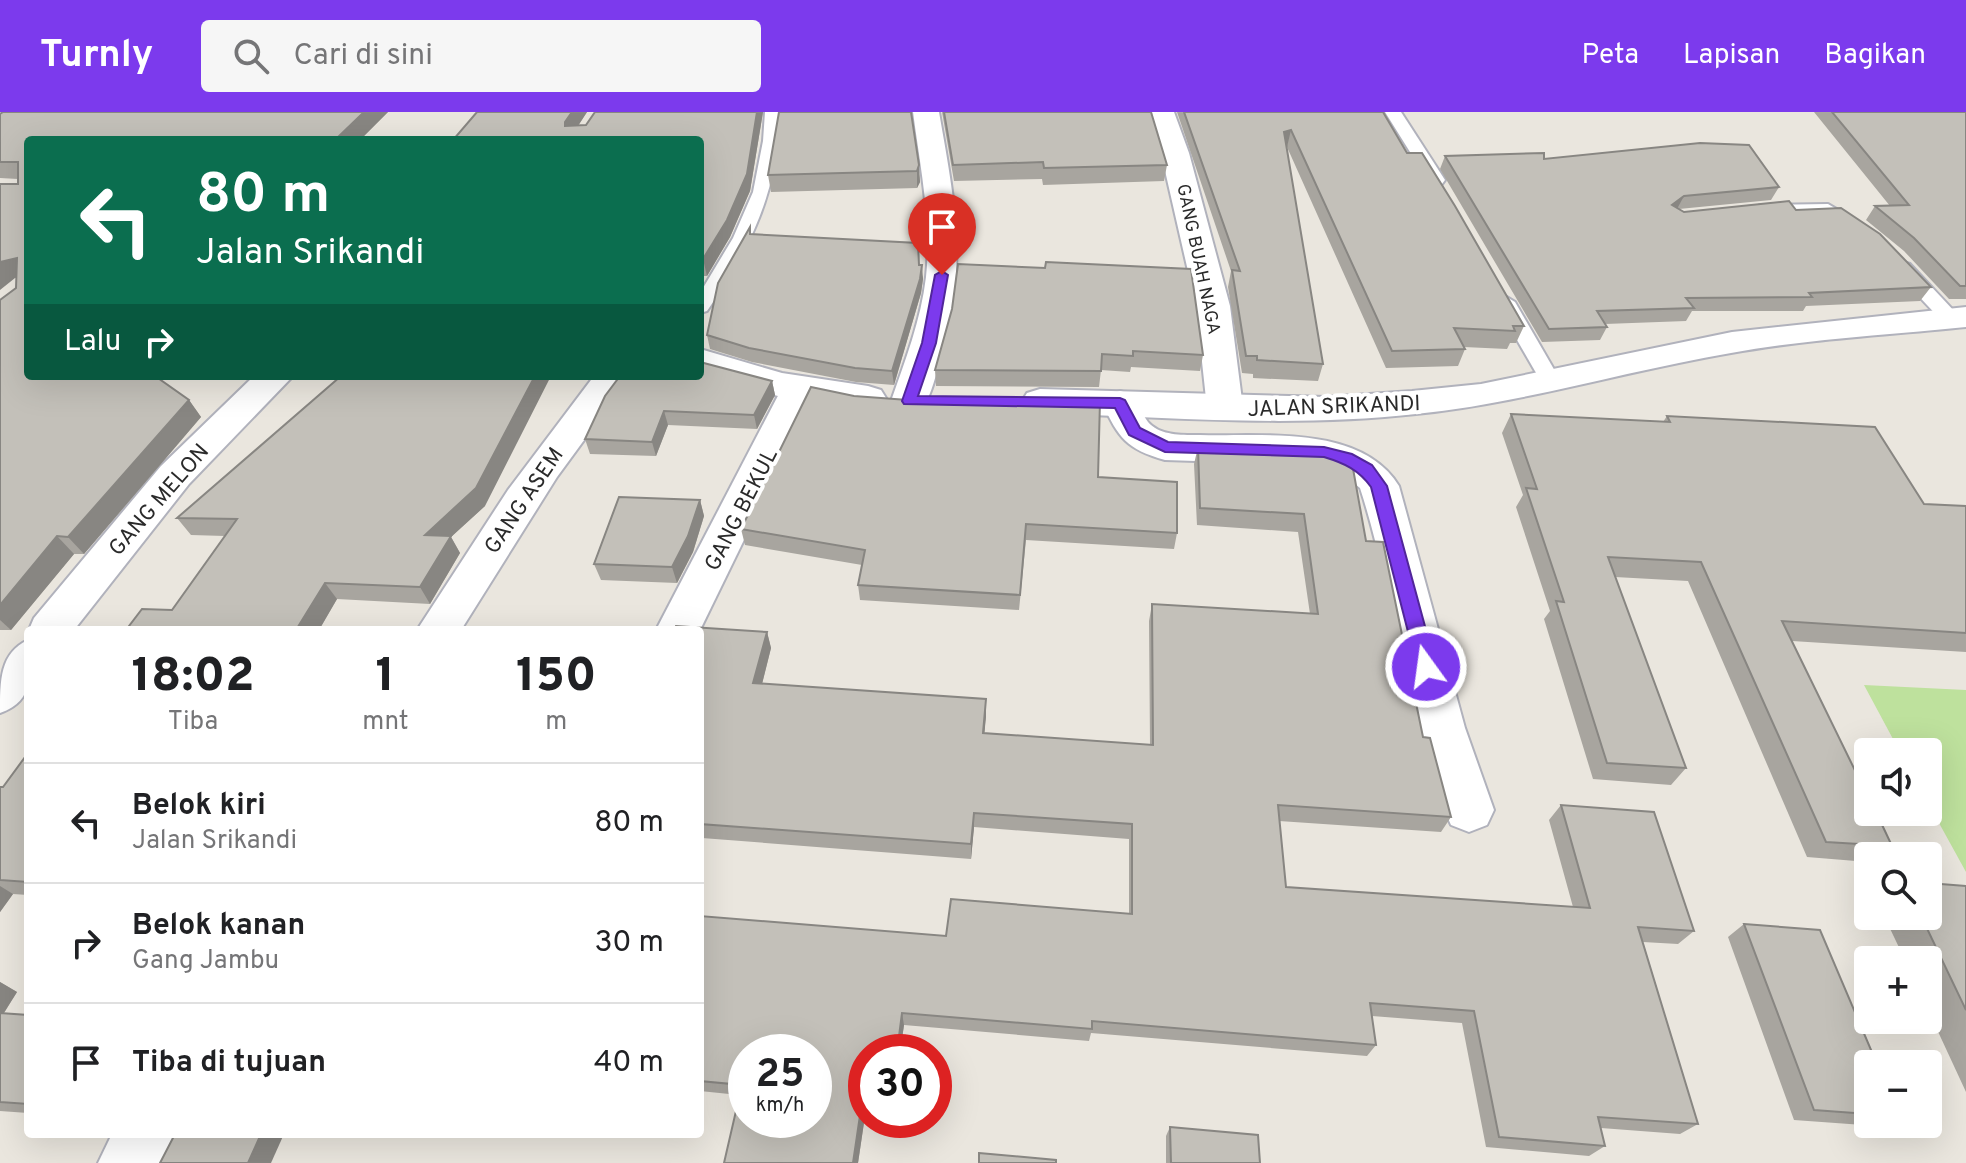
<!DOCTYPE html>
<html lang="id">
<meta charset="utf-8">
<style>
:root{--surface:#fff;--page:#f6f6f6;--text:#202124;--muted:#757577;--line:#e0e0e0;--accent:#7c3aed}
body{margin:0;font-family:Overpass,sans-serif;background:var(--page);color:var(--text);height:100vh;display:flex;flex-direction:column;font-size:30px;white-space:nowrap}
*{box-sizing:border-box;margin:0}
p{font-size:26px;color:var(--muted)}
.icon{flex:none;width:44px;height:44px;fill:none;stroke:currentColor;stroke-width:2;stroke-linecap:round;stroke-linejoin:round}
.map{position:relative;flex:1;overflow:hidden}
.side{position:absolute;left:24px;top:514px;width:680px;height:512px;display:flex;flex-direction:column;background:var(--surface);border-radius:8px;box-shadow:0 8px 32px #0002}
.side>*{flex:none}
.guide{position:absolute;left:24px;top:24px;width:680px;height:244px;border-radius:8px;box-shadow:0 8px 32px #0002;background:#0b6e4f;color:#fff;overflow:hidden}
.tools{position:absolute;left:1854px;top:626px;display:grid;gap:16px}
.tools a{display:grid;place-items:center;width:88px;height:88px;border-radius:8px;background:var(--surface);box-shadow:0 8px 32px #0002;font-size:40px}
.speed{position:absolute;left:728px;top:922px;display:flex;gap:16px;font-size:40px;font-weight:700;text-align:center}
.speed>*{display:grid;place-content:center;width:104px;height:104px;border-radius:50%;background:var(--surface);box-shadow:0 8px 32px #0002;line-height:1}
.speed small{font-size:20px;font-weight:400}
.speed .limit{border:12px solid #d22;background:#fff;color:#111}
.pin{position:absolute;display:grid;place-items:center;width:68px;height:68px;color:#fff;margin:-82px -34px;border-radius:50% 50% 50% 0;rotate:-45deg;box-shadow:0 0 8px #0007}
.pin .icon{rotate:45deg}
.me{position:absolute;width:88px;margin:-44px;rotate:346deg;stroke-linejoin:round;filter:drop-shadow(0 0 6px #0008)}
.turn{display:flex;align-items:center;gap:28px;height:168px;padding:0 40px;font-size:36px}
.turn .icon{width:104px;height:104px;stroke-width:2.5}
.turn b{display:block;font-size:56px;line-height:68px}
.then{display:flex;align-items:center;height:76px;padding:0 40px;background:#0003;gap:16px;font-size:30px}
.eta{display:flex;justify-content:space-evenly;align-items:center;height:136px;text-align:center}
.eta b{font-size:48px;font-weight:800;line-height:56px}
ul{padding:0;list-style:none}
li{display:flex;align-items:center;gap:24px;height:120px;padding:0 40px;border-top:2px solid var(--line)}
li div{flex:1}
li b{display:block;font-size:30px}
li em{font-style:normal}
header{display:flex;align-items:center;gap:48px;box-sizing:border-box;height:112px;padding:0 40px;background:var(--accent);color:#fff}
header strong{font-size:38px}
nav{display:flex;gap:44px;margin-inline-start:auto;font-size:28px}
.search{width:560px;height:72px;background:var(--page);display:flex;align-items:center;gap:20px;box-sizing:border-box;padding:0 28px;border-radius:8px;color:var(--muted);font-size:30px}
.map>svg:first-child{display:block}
.pitch{fill:#bee19d}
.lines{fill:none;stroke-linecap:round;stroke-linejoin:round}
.lane-casing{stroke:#b1b2bc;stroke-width:4}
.street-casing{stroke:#b1b2bc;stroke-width:4}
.secondary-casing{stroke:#b1b2bc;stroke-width:4}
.lane{fill:#fff;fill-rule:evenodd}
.street{fill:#fff;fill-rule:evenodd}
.secondary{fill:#fff;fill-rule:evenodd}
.wall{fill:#a8a59f}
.shaded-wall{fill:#888682}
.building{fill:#c3c0b9;stroke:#888682;stroke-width:2;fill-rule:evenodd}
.route{fill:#7c3aed;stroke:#51269a;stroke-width:2}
.labels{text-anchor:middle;stroke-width:8;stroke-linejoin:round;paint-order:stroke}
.far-street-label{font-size:18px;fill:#2a2a2a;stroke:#fff}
.street-label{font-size:22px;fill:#2a2a2a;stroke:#fff}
</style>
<header>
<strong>Turnly</strong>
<div class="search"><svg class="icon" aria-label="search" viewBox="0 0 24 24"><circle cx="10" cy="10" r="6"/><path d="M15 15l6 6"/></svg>Cari di sini</div>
<nav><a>Peta</a><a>Lapisan</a><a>Bagikan</a></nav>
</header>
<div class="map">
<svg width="1966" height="1051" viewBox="0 0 1966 1051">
<rect width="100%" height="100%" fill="#eae6de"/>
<!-- pitch -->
<path class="pitch" d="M1864,573L1966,578V760L1928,691V640H1900Z"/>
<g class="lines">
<defs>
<g id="lane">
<path d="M765,0H781C777,80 752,134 707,199L700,201V181L733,126L753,80L763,29Z"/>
<path d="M1385,0H1401L1445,68L1442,72H1430Z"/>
<path d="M1828,92L1862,112L1853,117L1824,102L1760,103L1751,98L1760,93Z"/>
<path d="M1903,150L1910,152L1956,201L1959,205L1956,209H1942L1896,160L1894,156L1896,152Z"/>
<path d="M1505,184L1515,190L1559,266L1556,271L1549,273L1539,266L1495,190Z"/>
</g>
<g id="street">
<path d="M913,0H939C955,91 968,154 941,245C936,262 932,282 922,297L909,301L896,297L891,289C905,249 921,208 926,165C932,110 920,54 913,0Z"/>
<path d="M1148,0H1174L1189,41L1230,194L1243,296L1238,304L1225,308L1212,304L1207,296L1196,194L1161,41Z"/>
<path d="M254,264H293L189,372L74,518L28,520L34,506L161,354Z"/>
<path d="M594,264H631L557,365L461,518H417L508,378Z"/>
<path d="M800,265L813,268L818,276L700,518H656L782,276L787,268Z"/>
<path d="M1120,279L1133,283C1138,291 1142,302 1148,310C1160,324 1183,323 1200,323C1263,325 1361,312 1399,374L1465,616L1494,698L1487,713L1469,720L1451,713C1402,608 1396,486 1360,376L1341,361L1322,353L1165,348C1126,337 1119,326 1102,291L1107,283Z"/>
<path d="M28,528C28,561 37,588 0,601C0,568 0,541 28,528Z"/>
<path d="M112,1022H176L163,1051H98Z"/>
</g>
<g id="secondary">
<path d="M1966,195V215C1888,223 1808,227 1731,241C1625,259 1523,291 1416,302C1291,316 1165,305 1040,301L1027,297L1022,289L1027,281L1040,277L1326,285L1412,279L1481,272L1732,220Z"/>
<path d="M700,237L782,261L868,274L881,278L886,286L881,294C837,306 744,275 700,260Z"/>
</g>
</defs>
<!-- lane casing -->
<use href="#lane" class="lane-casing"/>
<!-- street casing -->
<use href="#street" class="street-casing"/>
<!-- secondary casing -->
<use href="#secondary" class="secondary-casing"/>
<!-- lane -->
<use href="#lane" class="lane"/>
<!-- street -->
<use href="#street" class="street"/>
<!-- secondary -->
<use href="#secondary" class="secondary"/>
</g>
<!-- wall -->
<g class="wall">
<path d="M388,0L360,28H28V264L189,288L201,305L84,442H74L11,518H0V188L16,176V165L15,166L18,67L0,66V2Z"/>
<path d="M477,0H587L578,14L586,13L595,0H763L750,79L730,125L707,164H700V28H453Z"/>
<path d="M911,0L920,70L917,76L771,80L768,63Z"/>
<path d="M942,0H1151L1167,53L1164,69L1043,73L1042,67L954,69Z"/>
<path d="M1177,0H1383L1407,41L1524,214L1516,231H1510L1507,237L1464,235L1465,237L1458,254L1386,256L1287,35H1286L1323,252L1318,269L1253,266V262L1242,261L1228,175L1231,159Z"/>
<path d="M1814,0H1966V187H1949L1904,139L1866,108L1875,94H1890Z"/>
<path d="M1445,44L1544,47L1779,75L1771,88L1679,97L1684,100L1796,98L1931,175L1920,189L1806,194L1803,199H1692L1686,209L1605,212L1607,215L1600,228L1542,230L1440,57Z"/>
<path d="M751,122L919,153L923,167L921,181L894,273L856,270L752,250L710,237L707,223Z"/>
<path d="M952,197L1203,243L1200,259L1131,255L1130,260L1101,258L1099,275L936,274L935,258Z"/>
<path d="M772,269L775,283L757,317L668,313L656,344L590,342L585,327L605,284Z"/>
<path d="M854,284L1098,365L1177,421L1174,437L1026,428L1019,498L860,488L858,473L862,453L745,433L741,417Z"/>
<path d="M1511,302L1663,310L1667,304L1924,392L1966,394V540L1792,529L1892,734L1879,744H1868V750L1807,745L1688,469L1615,465L1686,656L1671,673L1593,667L1544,507L1550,499L1516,395L1523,383L1502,321Z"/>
<path d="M1198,335L1366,429L1423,625L1451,705L1441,720L1279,709L1286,775L1573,795L1549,708L1561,693L1694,819L1678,832L1643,830L1698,1012L1680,1022L1601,1016L1605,1034L1589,1044L1486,1035L1462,911L1372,904L1376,933L1367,944L1091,921L1089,929L904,913L900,940H866V997L858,1051L739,983L700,979V804L946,824L1129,801V727L974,715L971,747L702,726L700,734V518L767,520L771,536L762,572L986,604L984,622L1150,633L1149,509L1152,492L1310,502L1298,420L1197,413L1194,352Z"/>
<path d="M700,388L704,404L693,440L677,471L601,468L594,452Z"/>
<path d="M485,394L451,425L460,441L430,492L337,487L319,518H126L172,498L225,424L191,423L177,406Z"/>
<path d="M28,641V783L13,782L0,800V675H3Z"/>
<path d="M1966,774V980L1928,898V848H1905L1884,804H1928Z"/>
<path d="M1744,812L1868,952V1012H1882L1877,1014L1794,1008L1728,825Z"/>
<path d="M0,870L17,880L4,901L28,903V1001L0,999Z"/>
<path d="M1170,1015L1260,1051H1166V1024Z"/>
</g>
<!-- shaded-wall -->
<g class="shaded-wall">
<path d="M364,0H388L360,28H335Z"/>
<path d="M572,0H587L570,26L565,10Z"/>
<path d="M757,0H763L750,79L730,125L707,164L703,147Z"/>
<path d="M1291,18L1287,35L1280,37L1284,20Z"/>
<path d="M919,53L920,70L917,76V59Z"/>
<path d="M1684,84L1677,97L1672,93Z"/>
<path d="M17,146L28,163L15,166L0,178V150Z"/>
<path d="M922,153L923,167L921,181L894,273L892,259Z"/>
<path d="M535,264H551L485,394L451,425L460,441L430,492L420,475L425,423Z"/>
<path d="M772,269L775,283L757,317L754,303Z"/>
<path d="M189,288L201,305L84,442L68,425Z"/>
<path d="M664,299L668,313L656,344L652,330Z"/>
<path d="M700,388L704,404L693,440L677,471L672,455Z"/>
<path d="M57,424L74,442L11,518L0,508V493Z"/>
<path d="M325,471L337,487L319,518H296Z"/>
<path d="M767,520L771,536L758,588L753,571Z"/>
<path d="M986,587V604L983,637V621Z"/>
<path d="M974,701V715L971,747V732Z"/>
<path d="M0,774L13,782L0,800Z"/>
<path d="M0,870L17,880L0,907Z"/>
<path d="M902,901L904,913L900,940H897Z"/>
<path d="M863,983L866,997L858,1051H853Z"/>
<path d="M261,1022H284L271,1051H248Z"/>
</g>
<!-- building -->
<g class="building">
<path d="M3,0H364L335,28H28V264H155L189,288L68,425L57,424L0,493V188L16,176L17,146L0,150V72H18V50H0V2Z"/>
<path d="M477,0H572L565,10V14L586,13L595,0H757L747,62L727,108L703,147H700V28H453Z"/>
<path d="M779,0H911L919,53L917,59L768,63Z"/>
<path d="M944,0H1151L1167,53L1044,56L1043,50L953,53Z"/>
<path d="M1184,0H1383L1407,41H1422L1455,94L1524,214H1513L1515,219L1454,216L1465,237L1392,239L1291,18L1284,20L1323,252L1257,248V244H1246L1232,158L1240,159Z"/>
<path d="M1832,0H1966V174H1960L1914,126L1875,94L1909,93Z"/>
<path d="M1700,31L1749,33L1779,75L1684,84L1672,93L1684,100L1789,89L1796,98L1841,96L1880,122L1931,175L1809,181L1812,185L1686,186L1694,196L1597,199L1607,215L1549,217L1445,44L1544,41V47Z"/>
<path d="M750,115V122L918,131L919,153H922L920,167L892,259L855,256L749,236L707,223L718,171Z"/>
<path d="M1046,150L1191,157L1203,243L1133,239V244L1102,242L1101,259L935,258L952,197L958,152L1045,156Z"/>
<path d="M700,250L772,269L754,303L664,299L652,330L585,327L605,284L620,264H700Z"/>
<path d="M341,264H535L476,376L425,423L451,424L420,475L325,471L296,518H126L142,497L172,498L237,407L177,406Z"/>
<path d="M811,275L854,284L908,288L1100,289L1098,365L1177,370V421L1026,412L1020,483L858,473L865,438L741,417Z"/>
<path d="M1511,302L1670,310L1667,304L1875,315L1924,392L1966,394V521L1782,509L1868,685V700H1876L1892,734L1826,730L1701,450L1608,445L1686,656L1607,651L1556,489L1564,490L1526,376L1537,377Z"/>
<path d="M1198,335L1334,342L1352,351L1366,429L1383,430L1423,625L1430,626L1451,705L1278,693L1286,775L1590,796L1561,693L1654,700L1694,819L1638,815L1698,1012L1598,1005L1605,1034L1499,1025L1474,899L1370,891L1376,933L1092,909V917L902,901L897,940H866V984L863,983L853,1051H724L742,973L700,969V804L946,824L951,787L1132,802V712L974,701L971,732L700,712V518H674L676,514L767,520L753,571L986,587L983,621L1153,633L1152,492L1318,502L1304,402L1200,396ZM746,940H814V1008H746Z"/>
<path d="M619,385L700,388L688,424L672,455L594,452Z"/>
<path d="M28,641V770L0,768V675H3Z"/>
<path d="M1928,771L1966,774V898L1921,804H1928Z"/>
<path d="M1744,812L1820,818L1877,952H1868V1002L1814,998Z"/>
<path d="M0,901L28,903V992L0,990Z"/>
<path d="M1170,1015L1258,1023L1260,1051H1171Z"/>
<path d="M175,1022H261L248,1051H160Z"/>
<path d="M979,1041L1056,1048V1051H979Z"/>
</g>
<!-- route -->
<path class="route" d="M942,159L948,163L936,231L918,284L1120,286L1125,288L1140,316L1168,330L1324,335L1352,342L1372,353L1387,374L1436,555L1433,561L1426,563L1417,555L1371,375C1359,358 1344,351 1324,345L1165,340L1129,323L1115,296L904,292L902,289L922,231L935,163Z"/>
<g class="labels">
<!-- far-street labels -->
<g class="far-street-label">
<text transform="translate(1199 147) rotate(78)" y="6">GANG BUAH NAGA</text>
</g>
<!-- street labels -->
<g class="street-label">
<text transform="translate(1334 293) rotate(-2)" y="8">JALAN SRIKANDI</text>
<text transform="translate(158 387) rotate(-49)" y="8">GANG MELON</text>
<text transform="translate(523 388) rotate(-56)" y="8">GANG ASEM</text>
<text transform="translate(740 397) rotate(-63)" y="8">GANG BEKUL</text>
</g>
</g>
</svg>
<div class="tools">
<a><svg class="icon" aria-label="sound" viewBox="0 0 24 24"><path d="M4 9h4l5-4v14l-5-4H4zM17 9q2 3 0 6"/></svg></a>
<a><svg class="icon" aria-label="search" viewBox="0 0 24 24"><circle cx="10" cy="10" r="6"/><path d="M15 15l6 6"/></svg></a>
<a>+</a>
<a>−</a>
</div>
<div class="speed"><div>25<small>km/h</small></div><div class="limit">30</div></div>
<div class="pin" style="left:942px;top:163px;background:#d93025"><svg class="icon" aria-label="arrive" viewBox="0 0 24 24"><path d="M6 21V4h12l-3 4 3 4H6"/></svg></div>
<svg class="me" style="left:1426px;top:555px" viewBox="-20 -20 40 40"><circle r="17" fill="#7c3aed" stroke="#fff" stroke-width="3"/><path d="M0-11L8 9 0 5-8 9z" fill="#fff"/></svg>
<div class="guide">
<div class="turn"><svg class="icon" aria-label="left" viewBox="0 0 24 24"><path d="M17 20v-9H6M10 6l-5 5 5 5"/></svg><div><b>80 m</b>Jalan Srikandi</div></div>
<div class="then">Lalu<svg class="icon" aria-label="right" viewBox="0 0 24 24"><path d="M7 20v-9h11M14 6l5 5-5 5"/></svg></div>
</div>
<section class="side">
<div class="eta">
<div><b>18:02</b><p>Tiba</p></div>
<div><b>1</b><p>mnt</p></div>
<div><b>150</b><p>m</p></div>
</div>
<ul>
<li><svg class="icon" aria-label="left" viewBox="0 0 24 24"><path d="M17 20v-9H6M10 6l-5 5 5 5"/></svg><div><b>Belok kiri</b><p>Jalan Srikandi</p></div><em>80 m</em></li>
<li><svg class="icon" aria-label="right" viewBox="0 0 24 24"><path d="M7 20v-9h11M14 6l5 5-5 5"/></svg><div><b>Belok kanan</b><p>Gang Jambu</p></div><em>30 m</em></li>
<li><svg class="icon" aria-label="arrive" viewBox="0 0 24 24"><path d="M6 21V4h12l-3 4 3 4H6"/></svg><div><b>Tiba di tujuan</b></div><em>40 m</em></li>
</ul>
</section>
</div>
